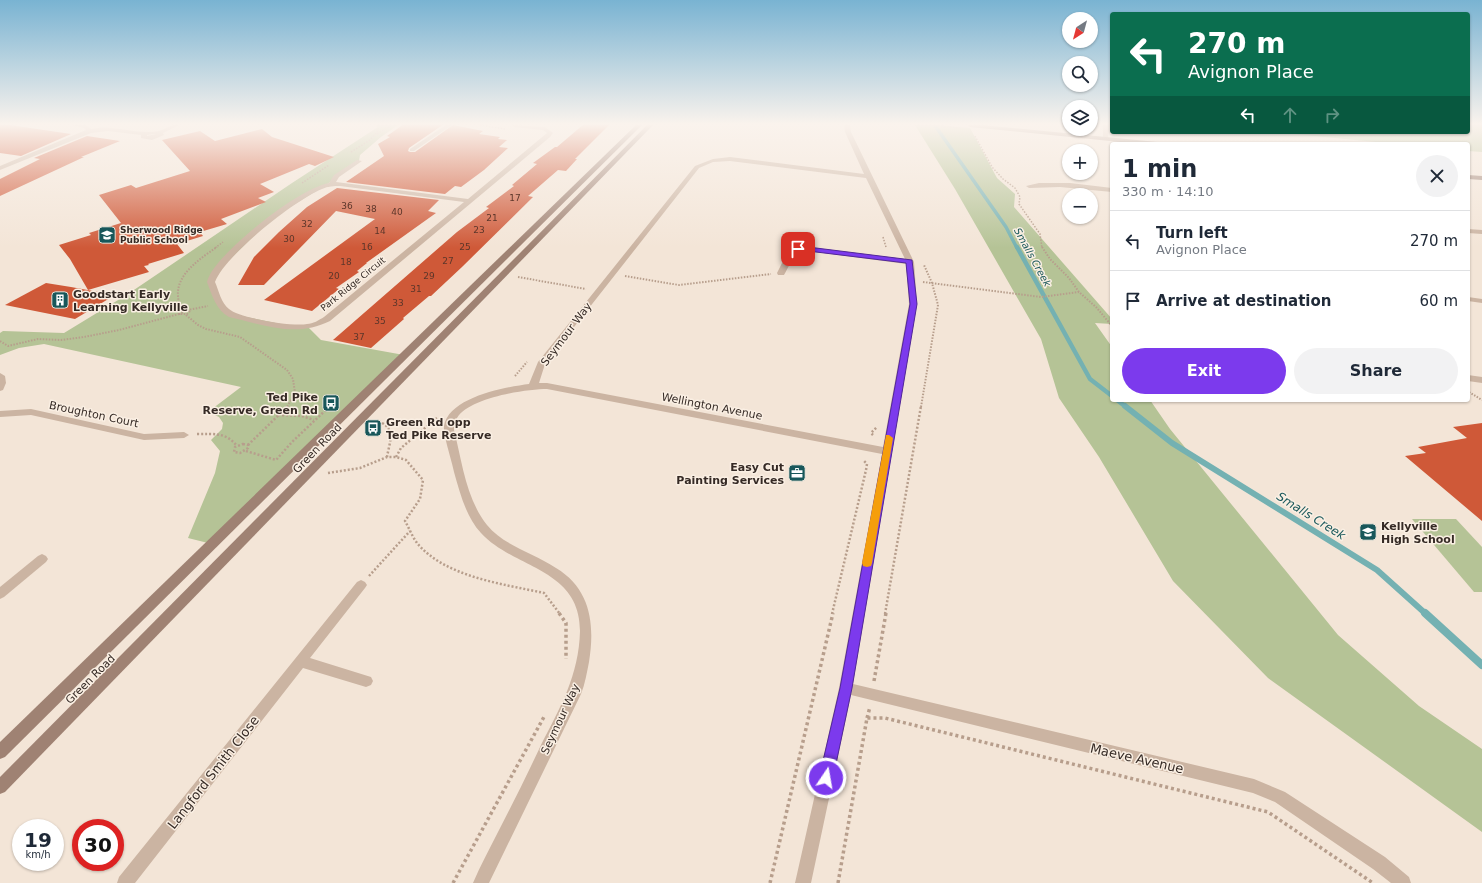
<!DOCTYPE html>
<meta charset="utf-8">
<style>
:root{--surface:#fff;--page:#f2f2f3;--text:#1f2937;--muted:#747a83;--line:#e0e1e3;--accent:#7c3aed}
body{margin:0;font-family:"DejaVu Sans",sans-serif;background:var(--page);color:var(--text);height:100vh;display:flex;flex-direction:column;font-size:15px;white-space:nowrap}
*{box-sizing:border-box;margin:0}
p{font-size:13px;color:var(--muted)}
.icon{flex:none;width:22px;height:22px;fill:none;stroke:currentColor;stroke-width:2;stroke-linecap:round;stroke-linejoin:round}
.map{position:relative;flex:1;overflow:hidden}
.details{position:absolute;left:1110px;top:142px;width:360px;height:260px;display:flex;flex-direction:column;background:var(--surface);border-radius:4px;box-shadow:0 1px 3px #0004}
.details>*{flex:none}
.banner{position:absolute;left:1110px;top:12px;width:360px;height:122px;border-radius:4px;box-shadow:0 1px 3px #0004;background:#0b6e4f;color:#fff;overflow:hidden}
.needle{width:26px;rotate:216deg}
.buttons{position:absolute;left:1062px;top:12px;display:grid;gap:8px}
.buttons a{display:grid;place-items:center;width:36px;height:36px;border-radius:50%;background:var(--surface);box-shadow:0 1px 3px #0004;font-size:20px}
.speed{position:absolute;left:12px;top:819px;display:flex;gap:8px;font-size:20px;font-weight:700;text-align:center}
.speed>*{display:grid;place-content:center;width:52px;height:52px;border-radius:50%;background:var(--surface);box-shadow:0 1px 3px #0004;line-height:1}
.speed small{font-size:10px;font-weight:400}
.speed .limit{border:6px solid #d22;background:#fff;color:#111}
.pin{position:absolute;display:grid;place-items:center;width:34px;height:34px;color:#fff;margin:-17px;border-radius:8px;box-shadow:0 2px 6px #0006}
.me{position:absolute;width:44px;margin:-22px;rotate:12deg;stroke-linejoin:round;filter:drop-shadow(0 0 3px #0008)}
.turn{display:flex;align-items:center;gap:14px;height:84px;padding:0 12px;font-size:18px}
.turn .icon{width:52px;height:52px;stroke-width:2.5}
.turn b{display:block;font-size:28px;line-height:34px}
.lanes{display:flex;align-items:center;height:38px;padding:0 12px;background:#0003;justify-content:center;gap:20px;direction:ltr}
.lanes .off{opacity:.35}
.round{display:grid;place-items:center;flex:none;width:42px;height:42px;border-radius:21px;background:var(--page)}
.head{display:flex;align-items:center;justify-content:space-between;height:68px;padding:0 12px}
h1{font-size:24px;font-weight:800;line-height:30px}
.primary-button{display:flex;gap:8px;margin-top:auto;padding:8px 12px}
.primary-button a{flex:1;height:46px;border-radius:24px;background:var(--accent);color:#fff;font-size:16px;font-weight:800;line-height:46px;text-align:center}
.primary-button a+a{background:var(--page);color:var(--text)}
ul{padding:0;list-style:none}
li{display:flex;align-items:center;gap:12px;height:60px;padding:0 12px;border-top:1px solid var(--line)}
li div{flex:1}
li b{display:block;font-size:15px}
li em{font-style:normal}
.map>svg:first-child{display:block}
.green{fill:#b5c396}
.lines{fill:none;stroke-linecap:round;stroke-linejoin:round}
.stream-far3{stroke:#74b1b2;stroke-width:3.5}
.stream-far2{stroke:#74b1b2;stroke-width:4.5}
.stream-far1{stroke:#74b1b2;stroke-width:6}
.stream{stroke:#74b1b2;stroke-width:8}
.building{fill:#cf5938}
.path-far3{stroke:#b79e8c;stroke-width:1.5;stroke-dasharray:1.5 1.5;stroke-linecap:butt}
.path-far2{stroke:#b79e8c;stroke-width:2;stroke-dasharray:1.5 1.5;stroke-linecap:butt}
.path-far1{stroke:#b79e8c;stroke-width:2.5;stroke-dasharray:2 2;stroke-linecap:butt}
.path{stroke:#b79e8c;stroke-width:3.5;stroke-dasharray:3 3;stroke-linecap:butt}
.street{fill:#cbb4a2;fill-rule:evenodd}
.secondary{fill:#9f8273;fill-rule:evenodd}
.route{fill:#7c3aed;stroke:#51269a}
.slow{fill:#f59e0b}
.labels{text-anchor:middle;stroke-width:3;stroke-linejoin:round;paint-order:stroke}
.number-label{font-size:9px;fill:#5c362a}
.far-poi-label{font-size:9px;font-weight:bold;fill:#352a25;stroke:#faefe3;text-anchor:start}
.far-street-label{font-size:9px;fill:#352a25;stroke:#faefe3}
.far-water-label{font-size:10px;font-style:italic;fill:#18575a;stroke:#faefe3}
.poi-label{font-size:11px;font-weight:bold;fill:#352a25;stroke:#faefe3;text-anchor:start}
.street-label{font-size:11px;fill:#352a25;stroke:#faefe3}
.water-label{font-size:12px;font-style:italic;fill:#18575a;stroke:#faefe3}
.near-street-label{font-size:13px;fill:#352a25;stroke:#faefe3}
</style>
<div class="map">
<svg width="1482" height="883" viewBox="0 0 1482 883">
<rect width="100%" height="100%" fill="#f3e5d7"/>
<!-- green -->
<g class="green">
<path d="M377,125H398L381,137L360,155L359,161L326,185L272,218L211,278L227,313L295,327H308L321,340L404,355L212,544L188,538L215,473L220,451L211,440L222,429L223,423L219,417L208,412L241,387L44,344L19,348L0,355V333L3,331L64,333L128,294L292,183L378,127Z"/>
<path d="M915,125H937L970,128L997,178L1015,194L1014,207L1112,319V324L1095,323L1112,347V400H1150L1170,429L1338,635L1419,706L1482,749V832L1268,678L1173,581L1099,457L1059,398L1041,339L955,189Z"/>
<path d="M1468,125H1482V152L1468,151V144H1396L1274,132H1468Z"/>
<path d="M1412,519H1456L1482,547V592H1474Z"/>
</g>
<g class="lines">
<!-- stream-far3 -->
<path class="stream-far3" d="M936,127L1006,227L1017,248"/>
<!-- stream-far2 -->
<g class="stream-far2">
<path d="M1017,247L1090,379L1112,396"/>
<path d="M1117,400L1126,407"/>
</g>
<!-- stream-far1 -->
<path class="stream-far1" d="M1125,406L1172,443L1377,570L1426,614"/>
<!-- stream -->
<path class="stream" d="M1425,613L1482,665"/>
</g>
<!-- building -->
<g class="building">
<path d="M404,124H444L409,148L408,151L410,152H415L453,125L483,131L479,134L500,137L498,139L507,140L499,147L508,148L484,170L461,187L455,186L445,194L346,182L384,156L378,144L390,137L387,136Z"/>
<path d="M584,124H610L575,159H577L566,171L558,170L528,196L533,197L462,267L431,296H429L403,318L404,319L371,348L333,340L457,232L489,208L486,207L514,186L512,185L537,164L533,163L555,147H557Z"/>
<path d="M0,125H10L71,134L21,156L0,153Z"/>
<path d="M262,129L272,137L334,157L315,166L309,164L260,184L274,192L258,198L266,202L221,219L227,224L200,232L203,236L177,244L184,253L148,264L149,265L144,266L149,272L88,290L70,259L59,245L91,235L89,233L121,223L99,195L131,185L136,188L190,171L162,140L200,131L215,141Z"/>
<path d="M87,136L120,141L81,157H84L0,196V179L40,159L34,158Z"/>
<path d="M337,188L439,200L428,211L436,213L366,263H367L357,271L359,272L336,288L339,289L312,311L264,300L375,219L336,211L264,285H238L254,257L279,232L307,207Z"/>
<path d="M46,283L71,287L115,295L75,319L5,305Z"/>
<path d="M1482,423V521L1405,456L1426,453L1418,447L1467,438L1453,427Z"/>
</g>
<g class="lines">
<!-- path-far3 -->
<g class="path-far3">
<path d="M480,125L505,129"/>
<path d="M929,125L961,128"/>
<path d="M377,134L392,125"/>
<path d="M975,136L992,167L1003,179L1015,188L1020,197L1019,204L1040,234L1042,248"/>
<path d="M351,152L370,140L378,131L377,125"/>
<path d="M302,183L329,165"/>
<path d="M883,237L886,247"/>
<path d="M215,248L223,242"/>
</g>
<!-- path-far2 -->
<g class="path-far2">
<path d="M1042,247L1050,259L1069,278L1079,292L1096,307L1112,326"/>
<path d="M625,276L679,285L771,274"/>
<path d="M518,277L586,289"/>
<path d="M923,282L1041,297L1079,292"/>
<path d="M183,311C181,306 178,301 178,296C176,274 201,258 217,247"/>
<path d="M190,311L187,314H179L188,310L208,306"/>
<path d="M186,315L198,325L206,329L240,337L287,370L293,379L295,393L287,407"/>
<path d="M0,341L8,346L38,339L61,340L84,337L119,330L179,314"/>
<path d="M515,376L527,362"/>
<path d="M1469,392L1482,400"/>
<path d="M329,407L335,402"/>
<path d="M921,407L938,305L932,283L924,265"/>
</g>
<!-- path-far1 -->
<g class="path-far1">
<path d="M278,415L302,416L314,420"/>
<path d="M382,423C396,430 389,444 387,457"/>
<path d="M197,434C214,434 226,432 237,446"/>
<path d="M873,435L871,433L877,427"/>
<path d="M243,444L248,445V448L240,453L234,452L235,447Z"/>
<path d="M248,445L288,406"/>
<path d="M246,451L276,460L292,442L330,406"/>
<path d="M396,457L401,448L437,418"/>
<path d="M328,473L360,468L387,457H396L406,460L423,480L420,499L405,521C409,528 412,536 417,543C445,577 503,584 544,593L560,614"/>
<path d="M369,576L410,531"/>
<path d="M832,614L866,470L867,464L863,460"/>
<path d="M885,614L921,406"/>
</g>
<!-- path -->
<g class="path">
<path d="M559,613L566,623V659"/>
<path d="M874,681L886,613"/>
<path d="M867,718L870,707"/>
<path d="M453,883L545,715"/>
<path d="M770,883L833,613"/>
<path d="M838,883L867,718H885L1268,812L1373,883"/>
</g>
<!-- street -->
<g class="street">
<path d="M72,125H86L91,129C97,128 104,127 110,128C126,129 143,134 159,131C166,129 171,124 179,125L163,133L164,135L152,140L141,138V135L108,131L91,133L0,170V166L86,130L84,128ZM154,134H156L147,136V135Z"/>
<path d="M446,125H452L414,151H410V149Z"/>
<path d="M512,125L545,127L553,133L550,137L330,321C296,338 264,325 229,317C216,310 212,295 207,282C208,278 210,274 212,271C230,244 298,189 329,183L334,175L357,160L362,161L339,177L336,182L468,199L547,133L543,130L514,127ZM340,186L464,202L324,317C319,320 313,324 307,324C293,327 239,318 229,309C221,303 219,291 215,282C225,255 295,200 322,189C328,186 334,186 340,186Z"/>
<path d="M844,125H850L851,132L914,262L917,304L853,684L1254,779L1285,792L1385,857L1409,877L1411,883H1391L1373,869L1275,802L1253,793L851,695L811,883H795L839,688L882,454L547,389C525,389 469,398 457,418C454,422 454,426 454,430C462,461 466,499 487,525C504,546 534,553 556,568C591,589 595,625 589,662C587,672 585,684 581,694L489,883H473C480,866 489,850 497,834C512,805 527,775 541,745C560,708 579,675 580,631C580,568 514,569 481,533C466,517 460,493 454,472C452,461 443,435 444,426C449,397 506,387 529,384L538,362L695,166L713,159L730,157L864,174L845,132ZM730,161L866,178L905,259L808,247L791,252L784,259L777,273L778,275H784C791,263 793,253 808,251L906,264L909,304L883,447L547,383H539L545,364L699,168L713,162Z"/>
<path d="M1103,125H1109L1108,140L1103,139Z"/>
<path d="M1039,183H1070L1112,188V192L1060,187L1029,188L1026,186Z"/>
<path d="M1468,229L1482,230V234L1468,233Z"/>
<path d="M1468,297L1482,299V303L1468,301Z"/>
<path d="M0,373L5,376L6,383L3,390L0,391Z"/>
<path d="M1468,375L1482,377V383L1468,381Z"/>
<path d="M31,409L144,434L184,432L189,435L184,438L144,440L31,415L0,417V411Z"/>
<path d="M42,554L46,556L48,559L46,562L4,597L0,599V587L38,556Z"/>
<path d="M361,580L365,582L367,585L365,588L310,658L371,677L373,681L371,685L366,687L303,668L135,883H117L119,877L357,582Z"/>
</g>
<!-- secondary -->
<g class="secondary">
<path d="M636,125H642L5,757L0,759V742Z"/>
<path d="M647,125H653L5,792L0,794V777Z"/>
<path d="M968,125H982L1157,142L1160,144H1140L970,127Z"/>
<path d="M1468,175L1482,176V180L1468,179Z"/>
</g>
</g>
<!-- sky -->
<linearGradient id="sky" x2="0" y2="1"><stop stop-color="#79b3d2"/><stop offset="0.5" stop-color="#faf3ed"/><stop offset="1" stop-color="#faf3ed" stop-opacity="0"/></linearGradient>
<rect width="1482" height="248" fill="url(#sky)"/>
<!-- route -->
<path class="route" d="M808,247L912,260L917,304L852,688L833,778L831,783L826,784L821,783L819,778L840,688L910,304L906,263L808,251H798L794,249L798,247Z"/>
<!-- slow -->
<path class="slow" d="M886,435H889L893,438L872,563L871,566L867,567L863,566L862,563Z"/>
<!-- icons -->
<defs>
<symbol id="school-square" viewBox="-11 -11 22 22"><rect x="-9" y="-9" width="18" height="18" rx="4" fill="#18575a" stroke="#faefe3"/><path d="M0-5L7-2L0 1L-7-2ZM-4 1L0 2.5L4 1V4Q0 6-4 4Z" fill="#fff"/></symbol>
<symbol id="building-square" viewBox="-11 -11 22 22"><rect x="-9" y="-9" width="18" height="18" rx="4" fill="#18575a" stroke="#faefe3"/><path d="M-4-6H4V6H1V3H-1V6H-4ZM-2.5-4.3h1.7v1.8h-1.7ZM.8-4.3h1.7v1.8H.8ZM-2.5-1h1.7V.8h-1.7ZM.8-1h1.7V.8H.8Z" fill="#fff"/></symbol>
<symbol id="bus-square" viewBox="-11 -11 22 22"><rect x="-9" y="-9" width="18" height="18" rx="4" fill="#18575a" stroke="#faefe3"/><path d="M-5-6H5V4H4V6H2V4H-2V6H-4V4H-5ZM-3.5-4V0h7V-4ZM-3.5 1.2v1.5H-2V1.2ZM2 1.2v1.5H3.5V1.2Z" fill="#fff"/></symbol>
<symbol id="office-square" viewBox="-11 -11 22 22"><rect x="-9" y="-9" width="18" height="18" rx="4" fill="#18575a" stroke="#faefe3"/><path d="M-6-3h4V-5.5h4V-3h4V5H-6ZM-1-4.5V-3h2v-1.5ZM-6 0V1H6V0Z" fill="#fff"/></symbol>
</defs>
<g fill-rule="evenodd">
<use href="#school-square" x="97" y="225" width="20" height="20"/>
<use href="#building-square" x="50" y="290" width="20" height="20"/>
<use href="#bus-square" x="321" y="393" width="20" height="20"/>
<use href="#bus-square" x="363" y="418" width="20" height="20"/>
<use href="#office-square" x="787" y="463" width="20" height="20"/>
<use href="#school-square" x="1358" y="522" width="20" height="20"/>
</g>
<g class="labels">
<!-- number labels -->
<g class="number-label">
<text x="515" y="201">17</text>
<text x="347" y="209">36</text>
<text x="371" y="212">38</text>
<text x="397" y="215">40</text>
<text x="492" y="221">21</text>
<text x="307" y="227">32</text>
<text x="479" y="233">23</text>
<text x="380" y="234">14</text>
<text x="289" y="242">30</text>
<text x="367" y="250">16</text>
<text x="465" y="250">25</text>
<text x="448" y="264">27</text>
<text x="346" y="265">18</text>
<text x="334" y="279">20</text>
<text x="429" y="279">29</text>
<text x="416" y="292">31</text>
<text x="398" y="306">33</text>
<text x="380" y="324">35</text>
<text x="359" y="340">37</text>
</g>
<!-- far-poi labels -->
<g class="far-poi-label">
<text x="120" y="233">Sherwood Ridge<tspan x="120" dy="10">Public School</tspan></text>
</g>
<!-- far-street labels -->
<g class="far-street-label">
<text transform="translate(353 284) rotate(-39)" y="3">Park Ridge Circuit</text>
</g>
<!-- far-water labels -->
<g class="far-water-label">
<text transform="translate(1033 257) rotate(61)" y="4">Smalls Creek</text>
</g>
<!-- poi labels -->
<g class="poi-label">
<text x="73" y="298">Goodstart Early<tspan x="73" dy="13">Learning Kellyville</tspan></text>
<text x="318" y="401" text-anchor="end">Ted Pike<tspan x="318" dy="13">Reserve, Green Rd</tspan></text>
<text x="386" y="426">Green Rd opp<tspan x="386" dy="13">Ted Pike Reserve</tspan></text>
<text x="784" y="471" text-anchor="end">Easy Cut<tspan x="784" dy="13">Painting Services</tspan></text>
<text x="1381" y="530">Kellyville<tspan x="1381" dy="13">High School</tspan></text>
</g>
<!-- street labels -->
<g class="street-label">
<text transform="translate(566 334) rotate(-53)" y="4">Seymour Way</text>
<text transform="translate(712 406) rotate(11)" y="4">Wellington Avenue</text>
<text transform="translate(94 414) rotate(12)" y="4">Broughton Court</text>
<text transform="translate(317 448) rotate(-46)" y="4">Green Road</text>
<text transform="translate(90 679) rotate(-45)" y="4">Green Road</text>
<text transform="translate(560 719) rotate(-65)" y="4">Seymour Way</text>
</g>
<!-- water labels -->
<g class="water-label">
<text transform="translate(1311 516) rotate(32)" y="4">Smalls Creek</text>
</g>
<!-- near-street labels -->
<g class="near-street-label">
<text transform="translate(1137 758) rotate(13)" y="5">Maeve Avenue</text>
<text transform="translate(213 772) rotate(-52)" y="5">Langford Smith Close</text>
</g>
</g>
</svg>
<div class="buttons">
<a><svg class="needle" viewBox="-14 -14 28 28"><path d="M0-13l5 13h-10z" fill="#e53935"/><path d="M0 13l5-13h-10z" fill="#747a83"/></svg></a>
<a><svg class="icon" aria-label="search" viewBox="0 0 24 24"><circle cx="10" cy="10" r="6"/><path d="M15 15l6 6"/></svg></a>
<a><svg class="icon" aria-label="layers" viewBox="0 0 24 24"><path d="M12 4l9 5-9 5-9-5zM3 14l9 5 9-5"/></svg></a>
<a>+</a>
<a>−</a>
</div>
<div class="speed"><div>19<small>km/h</small></div><div class="limit">30</div></div>
<div class="pin" style="left:798px;top:249px;background:#d93025"><svg class="icon" aria-label="arrive" viewBox="0 0 24 24"><path d="M6 21V4h12l-3 4 3 4H6"/></svg></div>
<svg class="me" style="left:826px;top:778px" viewBox="-20 -20 40 40"><circle r="17" fill="#7c3aed" stroke="#fff" stroke-width="3"/><path d="M0-11L8 9 0 5-8 9z" fill="#fff"/></svg>
<div class="banner">
<div class="turn"><svg class="icon" aria-label="left" viewBox="0 0 24 24"><path d="M17 20v-9H6M10 6l-5 5 5 5"/></svg><div><b>270 m</b>Avignon Place</div></div>
<div class="lanes"><svg class="icon" aria-label="left" viewBox="0 0 24 24"><path d="M17 20v-9H6M10 6l-5 5 5 5"/></svg><svg class="icon off" aria-label="ahead" viewBox="0 0 24 24"><path d="M12 20V5M6 11l6-6 6 6"/></svg><svg class="icon off" aria-label="right" viewBox="0 0 24 24"><path d="M7 20v-9h11M14 6l5 5-5 5"/></svg></div>
</div>
<section class="details">
<div class="head"><div><h1>1 min</h1><p>330 m · 14:10</p></div><a class="round"><svg class="icon" aria-label="close" viewBox="0 0 24 24"><path d="M6 6l12 12M18 6L6 18"/></svg></a></div>
<ul>
<li><svg class="icon" aria-label="left" viewBox="0 0 24 24"><path d="M17 20v-9H6M10 6l-5 5 5 5"/></svg><div><b>Turn left</b><p>Avignon Place</p></div><em>270 m</em></li>
<li><svg class="icon" aria-label="arrive" viewBox="0 0 24 24"><path d="M6 21V4h12l-3 4 3 4H6"/></svg><div><b>Arrive at destination</b></div><em>60 m</em></li>
</ul>
<div class="primary-button"><a>Exit</a><a>Share</a></div>
</section>
</div>
